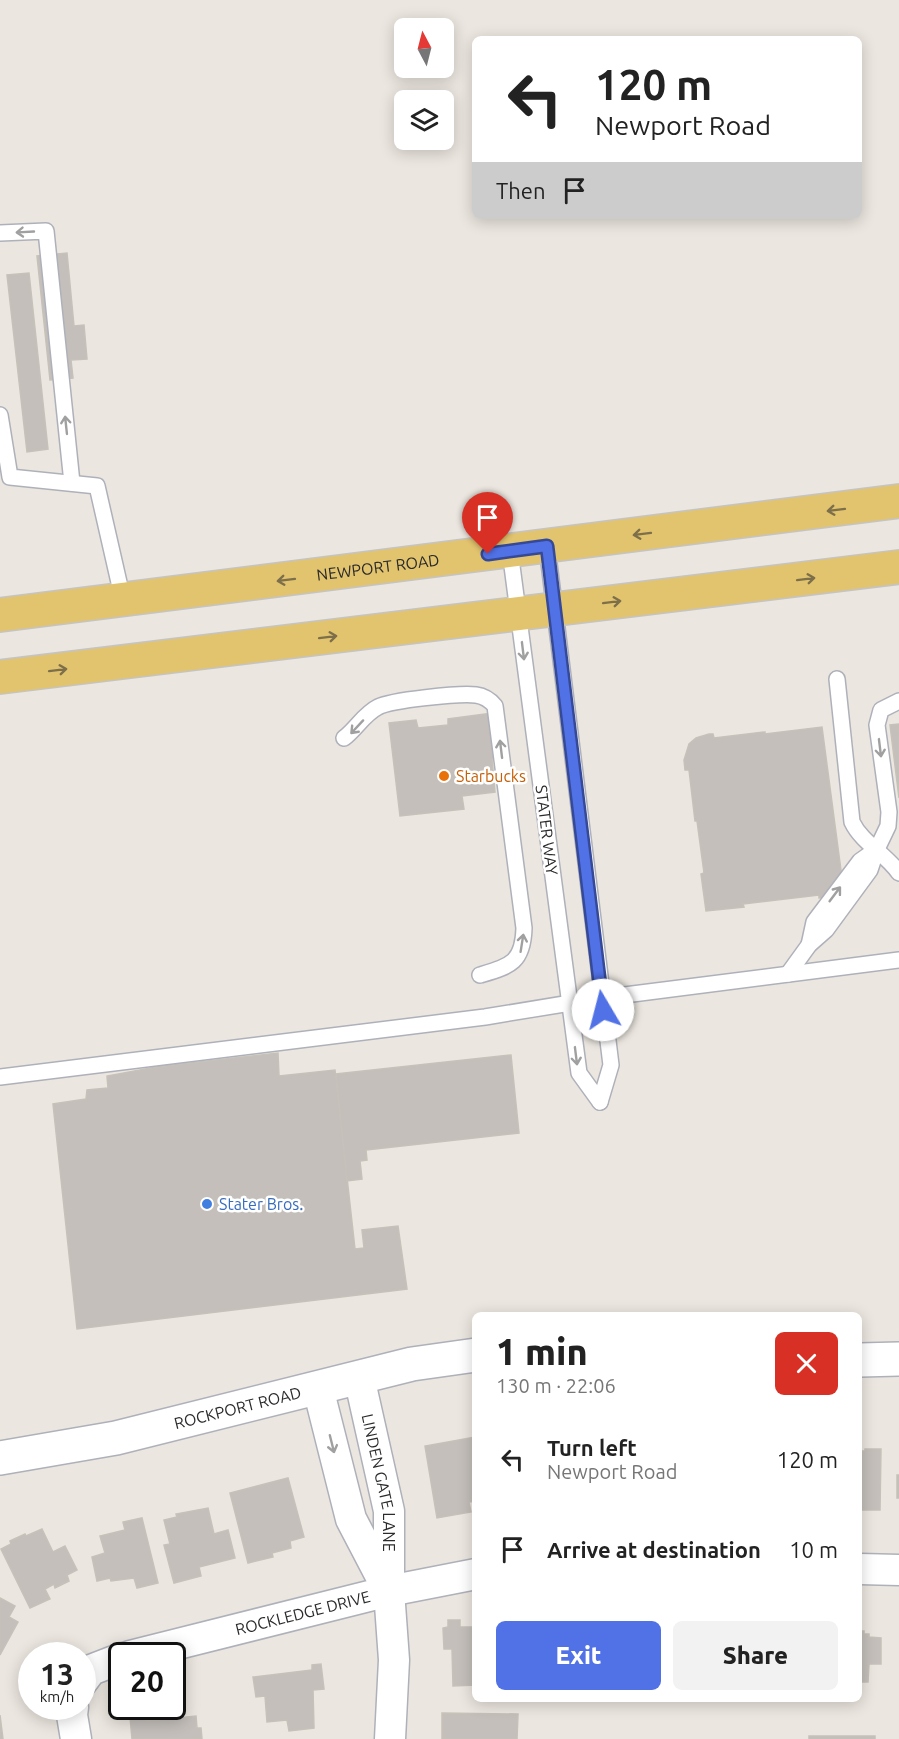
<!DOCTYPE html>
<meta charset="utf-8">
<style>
:root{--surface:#fff;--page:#f2f2f2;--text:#222;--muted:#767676;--accent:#5171e6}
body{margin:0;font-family:Ubuntu,sans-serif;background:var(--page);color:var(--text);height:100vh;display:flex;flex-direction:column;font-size:22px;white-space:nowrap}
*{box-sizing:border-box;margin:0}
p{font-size:20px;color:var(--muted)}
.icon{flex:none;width:33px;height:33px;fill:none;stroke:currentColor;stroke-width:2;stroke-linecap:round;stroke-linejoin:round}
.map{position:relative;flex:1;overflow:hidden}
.panel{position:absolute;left:472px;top:1312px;width:390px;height:390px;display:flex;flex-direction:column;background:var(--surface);border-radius:9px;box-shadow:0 3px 15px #0003}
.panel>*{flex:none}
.banner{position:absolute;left:472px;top:36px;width:390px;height:183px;border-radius:9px;box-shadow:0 3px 15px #0003;background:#fff;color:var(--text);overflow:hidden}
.needle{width:39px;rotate:353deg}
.tools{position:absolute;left:394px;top:18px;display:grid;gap:12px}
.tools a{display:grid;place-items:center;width:60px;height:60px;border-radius:9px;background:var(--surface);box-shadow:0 3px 15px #0003;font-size:30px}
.speed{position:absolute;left:18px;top:1642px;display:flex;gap:12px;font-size:30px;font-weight:700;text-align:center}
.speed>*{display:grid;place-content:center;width:78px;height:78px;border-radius:50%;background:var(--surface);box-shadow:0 3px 15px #0003;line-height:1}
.speed small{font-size:15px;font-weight:400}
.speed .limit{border:3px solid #111;border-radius:9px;background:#fff;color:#111}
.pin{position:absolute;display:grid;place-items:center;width:51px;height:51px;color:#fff;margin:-62px -26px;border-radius:50% 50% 50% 0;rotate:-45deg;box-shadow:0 0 6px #0007}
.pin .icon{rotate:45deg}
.me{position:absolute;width:66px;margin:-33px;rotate:352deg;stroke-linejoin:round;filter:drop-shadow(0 0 4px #0008)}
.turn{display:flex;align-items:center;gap:21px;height:126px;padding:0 24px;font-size:27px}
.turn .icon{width:78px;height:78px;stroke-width:2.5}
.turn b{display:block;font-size:42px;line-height:51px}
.then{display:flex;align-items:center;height:57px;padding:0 24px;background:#0003;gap:12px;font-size:22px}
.round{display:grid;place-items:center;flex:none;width:63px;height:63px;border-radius:9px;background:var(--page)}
.overview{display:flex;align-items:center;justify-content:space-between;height:102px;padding:0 24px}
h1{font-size:36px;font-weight:800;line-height:45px}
.button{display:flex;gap:12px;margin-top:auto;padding:12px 24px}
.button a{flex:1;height:69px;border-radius:9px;background:var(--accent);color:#fff;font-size:24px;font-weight:800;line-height:69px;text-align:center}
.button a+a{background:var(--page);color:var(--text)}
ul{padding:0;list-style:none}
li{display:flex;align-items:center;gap:18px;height:90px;padding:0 24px}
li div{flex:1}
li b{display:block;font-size:22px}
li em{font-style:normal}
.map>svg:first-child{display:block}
.building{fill:#c4bfbb;stroke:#c6c1b9;stroke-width:1.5}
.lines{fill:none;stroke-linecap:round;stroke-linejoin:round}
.service-casing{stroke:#afb1ba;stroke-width:18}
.minor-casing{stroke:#afb1ba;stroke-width:33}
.tertiary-casing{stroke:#afb1ba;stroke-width:36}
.primary-casing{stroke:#c4c4c4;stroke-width:36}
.service{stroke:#fff;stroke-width:15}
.minor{stroke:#fff;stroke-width:30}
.tertiary{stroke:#fff;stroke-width:33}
.primary{stroke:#e2c36e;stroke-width:33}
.oneway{stroke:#a0a0a0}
.oneway2{stroke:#7d6f49}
.route-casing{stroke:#354996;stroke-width:15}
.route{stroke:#5171e6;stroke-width:10}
.food-dot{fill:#e8710a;stroke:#fff;stroke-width:2}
.shop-dot{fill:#3f7fe0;stroke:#fff;stroke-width:2}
.labels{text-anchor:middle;stroke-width:5;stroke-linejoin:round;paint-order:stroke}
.street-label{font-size:16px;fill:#2b2b2b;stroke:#fff}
.food-label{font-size:16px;fill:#c56008;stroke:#fff;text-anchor:start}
.shop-label{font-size:16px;fill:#366cbe;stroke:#fff;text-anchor:start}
</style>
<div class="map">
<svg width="899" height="1739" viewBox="0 0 899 1739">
<rect width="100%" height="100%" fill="#ebe6df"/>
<!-- building -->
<g class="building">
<path d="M67,253L74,326L84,325L87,359L71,360L73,378L50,380L37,256Z"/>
<path d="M29,273L48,449L27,452L7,275Z"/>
<path d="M492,713L497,758L492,759L495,792L462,796L464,809L400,816L389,723L416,720L418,728L448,725V719Z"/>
<path d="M899,724V798L890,725Z"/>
<path d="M822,727L842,878L827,897L819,898V895L743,904L744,907L706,911L701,874L704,873L697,821H695L689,770H685L684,760L689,744L696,738L709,734H713L714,738L765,732V734Z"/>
<path d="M278,1053L279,1076L335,1070L355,1249L364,1248L362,1230L398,1226L407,1289L77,1329L53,1104L86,1099L87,1090L108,1088L107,1076L156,1067Z"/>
<path d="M511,1055L519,1133L366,1150L367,1160L360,1161L362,1179L347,1181L336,1074Z"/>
<path d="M476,1437V1501L469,1502L471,1512L437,1518L425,1446Z"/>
<path d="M865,1449H881L880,1510H860V1451H865Z"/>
<rect x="897" y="1475" width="2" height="23"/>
<path d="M288,1478L304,1537L290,1541L291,1548L272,1553L273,1557L248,1563L230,1493Z"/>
<path d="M208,1508L214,1534L228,1530L235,1558L199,1567L201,1576L174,1583L164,1545L170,1544L164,1520L177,1517L176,1514Z"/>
<path d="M142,1518L158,1583L137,1588L134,1578L111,1581L110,1578L97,1581L92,1557L105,1553L100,1536L125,1530L123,1522Z"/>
<path d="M42,1529L53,1552L65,1546L77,1570L67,1575L69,1581L55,1588L54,1584L45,1589L50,1599L30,1608L1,1549L11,1544L10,1541L25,1534L26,1536Z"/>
<path d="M0,1598L15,1606L9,1617L18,1622L0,1655Z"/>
<path d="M448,1620H460V1627H476V1685L453,1686L452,1649H444L443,1628L448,1627Z"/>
<path d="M860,1631H864V1634H869V1637L881,1638V1664H869L868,1682H860Z"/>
<path d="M321,1664L324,1689L313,1690L314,1728L289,1731L287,1720L267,1722L265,1696L256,1697L253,1677L312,1670V1665Z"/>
<path d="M442,1713L518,1714L517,1739H442Z"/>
<path d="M0,1715L3,1739H0Z"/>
<path d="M146,1715L147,1721L196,1716L197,1728H201L202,1739H132L130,1717Z"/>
<rect x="809" y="1736" width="66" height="3"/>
</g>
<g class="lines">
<defs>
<g id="service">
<path d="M0,233L46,231L72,483"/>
<path d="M0,415L10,477L97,486L123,600"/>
<path d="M547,547L611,1065L600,1102"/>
<path d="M510,551L579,1073L600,1102"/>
<path d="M837,679L852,822C862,843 886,854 899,873"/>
<path d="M344,738C356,729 364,714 378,707C391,700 460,693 476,695C484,696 490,700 495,706L524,928C523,963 510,966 480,975"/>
<path d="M809,945L814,922L860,861L877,849"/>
<path d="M788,974L809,945L826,930L870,870L877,849L888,826L889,812L877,725L881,710L899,701"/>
<path d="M0,1077L485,1017L601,998L899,960"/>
</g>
<g id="minor">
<path id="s1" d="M359,1377L389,1511V1591L394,1660L390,1739"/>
<path d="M318,1388L351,1519L387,1588"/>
<path d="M860,1569L899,1570"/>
<path id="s2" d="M130,1656L389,1591L476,1574"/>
<path d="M82,1682L91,1670L122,1658"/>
<path d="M73,1707L72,1715L76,1739"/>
</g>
<g id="tertiary">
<path d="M860,1360L899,1359"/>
<path id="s3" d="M0,1458L116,1438L412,1364L476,1355"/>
</g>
<g id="primary">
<path id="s4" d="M0,615L899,501"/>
<path d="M0,677L899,567"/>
</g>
</defs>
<!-- service casing -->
<use href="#service" class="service-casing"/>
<!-- minor casing -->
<use href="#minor" class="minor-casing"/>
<!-- tertiary casing -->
<use href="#tertiary" class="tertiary-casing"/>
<!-- primary casing -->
<use href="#primary" class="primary-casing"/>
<!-- service -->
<use href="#service" class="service"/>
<!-- minor -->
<use href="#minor" class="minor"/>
<!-- tertiary -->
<use href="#tertiary" class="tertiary"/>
<!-- primary -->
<use href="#primary" class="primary"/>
</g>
<!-- one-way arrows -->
<defs><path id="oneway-shaft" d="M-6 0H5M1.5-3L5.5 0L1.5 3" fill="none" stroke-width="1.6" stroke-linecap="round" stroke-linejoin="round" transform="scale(1.5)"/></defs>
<g class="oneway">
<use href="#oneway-shaft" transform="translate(25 232) rotate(177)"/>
<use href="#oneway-shaft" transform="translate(66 425) rotate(-96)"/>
<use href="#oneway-shaft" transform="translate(523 651) rotate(83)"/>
<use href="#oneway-shaft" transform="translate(357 727) rotate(133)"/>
<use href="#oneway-shaft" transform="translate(880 748) rotate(83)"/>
<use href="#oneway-shaft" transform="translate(501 749) rotate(-97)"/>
<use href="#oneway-shaft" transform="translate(835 894) rotate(-53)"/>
<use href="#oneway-shaft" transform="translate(522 943) rotate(-81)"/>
<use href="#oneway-shaft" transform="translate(576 1056) rotate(83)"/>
<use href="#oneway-shaft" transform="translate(332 1444) rotate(76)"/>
</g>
<g class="oneway2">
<use href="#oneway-shaft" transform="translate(836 510) rotate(173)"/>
<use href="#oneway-shaft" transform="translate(642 534) rotate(173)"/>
<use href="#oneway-shaft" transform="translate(806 579) rotate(-7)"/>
<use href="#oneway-shaft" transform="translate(286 580) rotate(173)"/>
<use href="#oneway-shaft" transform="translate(612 602) rotate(-7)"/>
<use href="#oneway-shaft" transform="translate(328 637) rotate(-7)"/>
<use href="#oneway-shaft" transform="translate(58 670) rotate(-7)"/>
</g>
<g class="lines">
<defs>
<path id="route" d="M488,554L547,546L603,1010"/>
</defs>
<!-- route casing -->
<use href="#route" class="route-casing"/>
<!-- route -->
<use href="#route" class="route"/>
</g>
<!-- markers -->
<circle class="food-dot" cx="444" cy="776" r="6"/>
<circle class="shop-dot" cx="207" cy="1204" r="6"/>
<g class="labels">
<!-- street labels -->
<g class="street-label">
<text dy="6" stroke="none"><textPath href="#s4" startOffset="381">NEWPORT ROAD</textPath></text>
<text transform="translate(547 830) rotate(83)" y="6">STATER WAY</text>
<text dy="6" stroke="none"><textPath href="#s3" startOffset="243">ROCKPORT ROAD</textPath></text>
<text dy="6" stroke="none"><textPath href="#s1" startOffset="108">LINDEN GATE LANE</textPath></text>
<text dy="6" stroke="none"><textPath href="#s2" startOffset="178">ROCKLEDGE DRIVE</textPath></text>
</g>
<!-- food labels -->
<g class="food-label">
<text x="456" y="782">Starbucks</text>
</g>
<!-- shop labels -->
<g class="shop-label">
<text x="219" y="1210">Stater Bros.</text>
</g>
</g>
</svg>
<div class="tools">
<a><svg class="needle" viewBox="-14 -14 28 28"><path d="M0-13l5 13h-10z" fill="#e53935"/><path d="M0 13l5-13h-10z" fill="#767676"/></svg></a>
<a><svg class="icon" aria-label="layers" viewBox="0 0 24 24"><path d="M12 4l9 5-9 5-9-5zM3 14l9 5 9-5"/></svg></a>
</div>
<div class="speed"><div>13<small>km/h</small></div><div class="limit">20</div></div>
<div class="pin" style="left:488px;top:554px;background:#d93025"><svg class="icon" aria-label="arrive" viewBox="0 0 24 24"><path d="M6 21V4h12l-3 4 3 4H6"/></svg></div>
<svg class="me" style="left:603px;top:1010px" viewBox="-20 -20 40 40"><circle r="19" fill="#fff"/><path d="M0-13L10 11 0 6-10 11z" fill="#5171e6"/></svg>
<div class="banner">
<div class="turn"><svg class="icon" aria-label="left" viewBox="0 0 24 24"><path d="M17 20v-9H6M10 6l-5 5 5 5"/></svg><div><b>120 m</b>Newport Road</div></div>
<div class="then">Then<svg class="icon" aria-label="arrive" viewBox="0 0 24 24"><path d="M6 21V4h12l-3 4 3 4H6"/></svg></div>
</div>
<section class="panel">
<div class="overview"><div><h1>1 min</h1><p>130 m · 22:06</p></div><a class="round" style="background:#d93025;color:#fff"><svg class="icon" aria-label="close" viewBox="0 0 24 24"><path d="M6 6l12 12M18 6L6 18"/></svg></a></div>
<ul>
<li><svg class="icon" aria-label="left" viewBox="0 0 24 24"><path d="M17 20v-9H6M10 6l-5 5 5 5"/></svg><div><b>Turn left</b><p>Newport Road</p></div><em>120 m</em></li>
<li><svg class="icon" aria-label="arrive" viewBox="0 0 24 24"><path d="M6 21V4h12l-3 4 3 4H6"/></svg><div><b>Arrive at destination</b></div><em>10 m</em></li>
</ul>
<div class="button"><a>Exit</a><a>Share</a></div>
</section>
</div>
